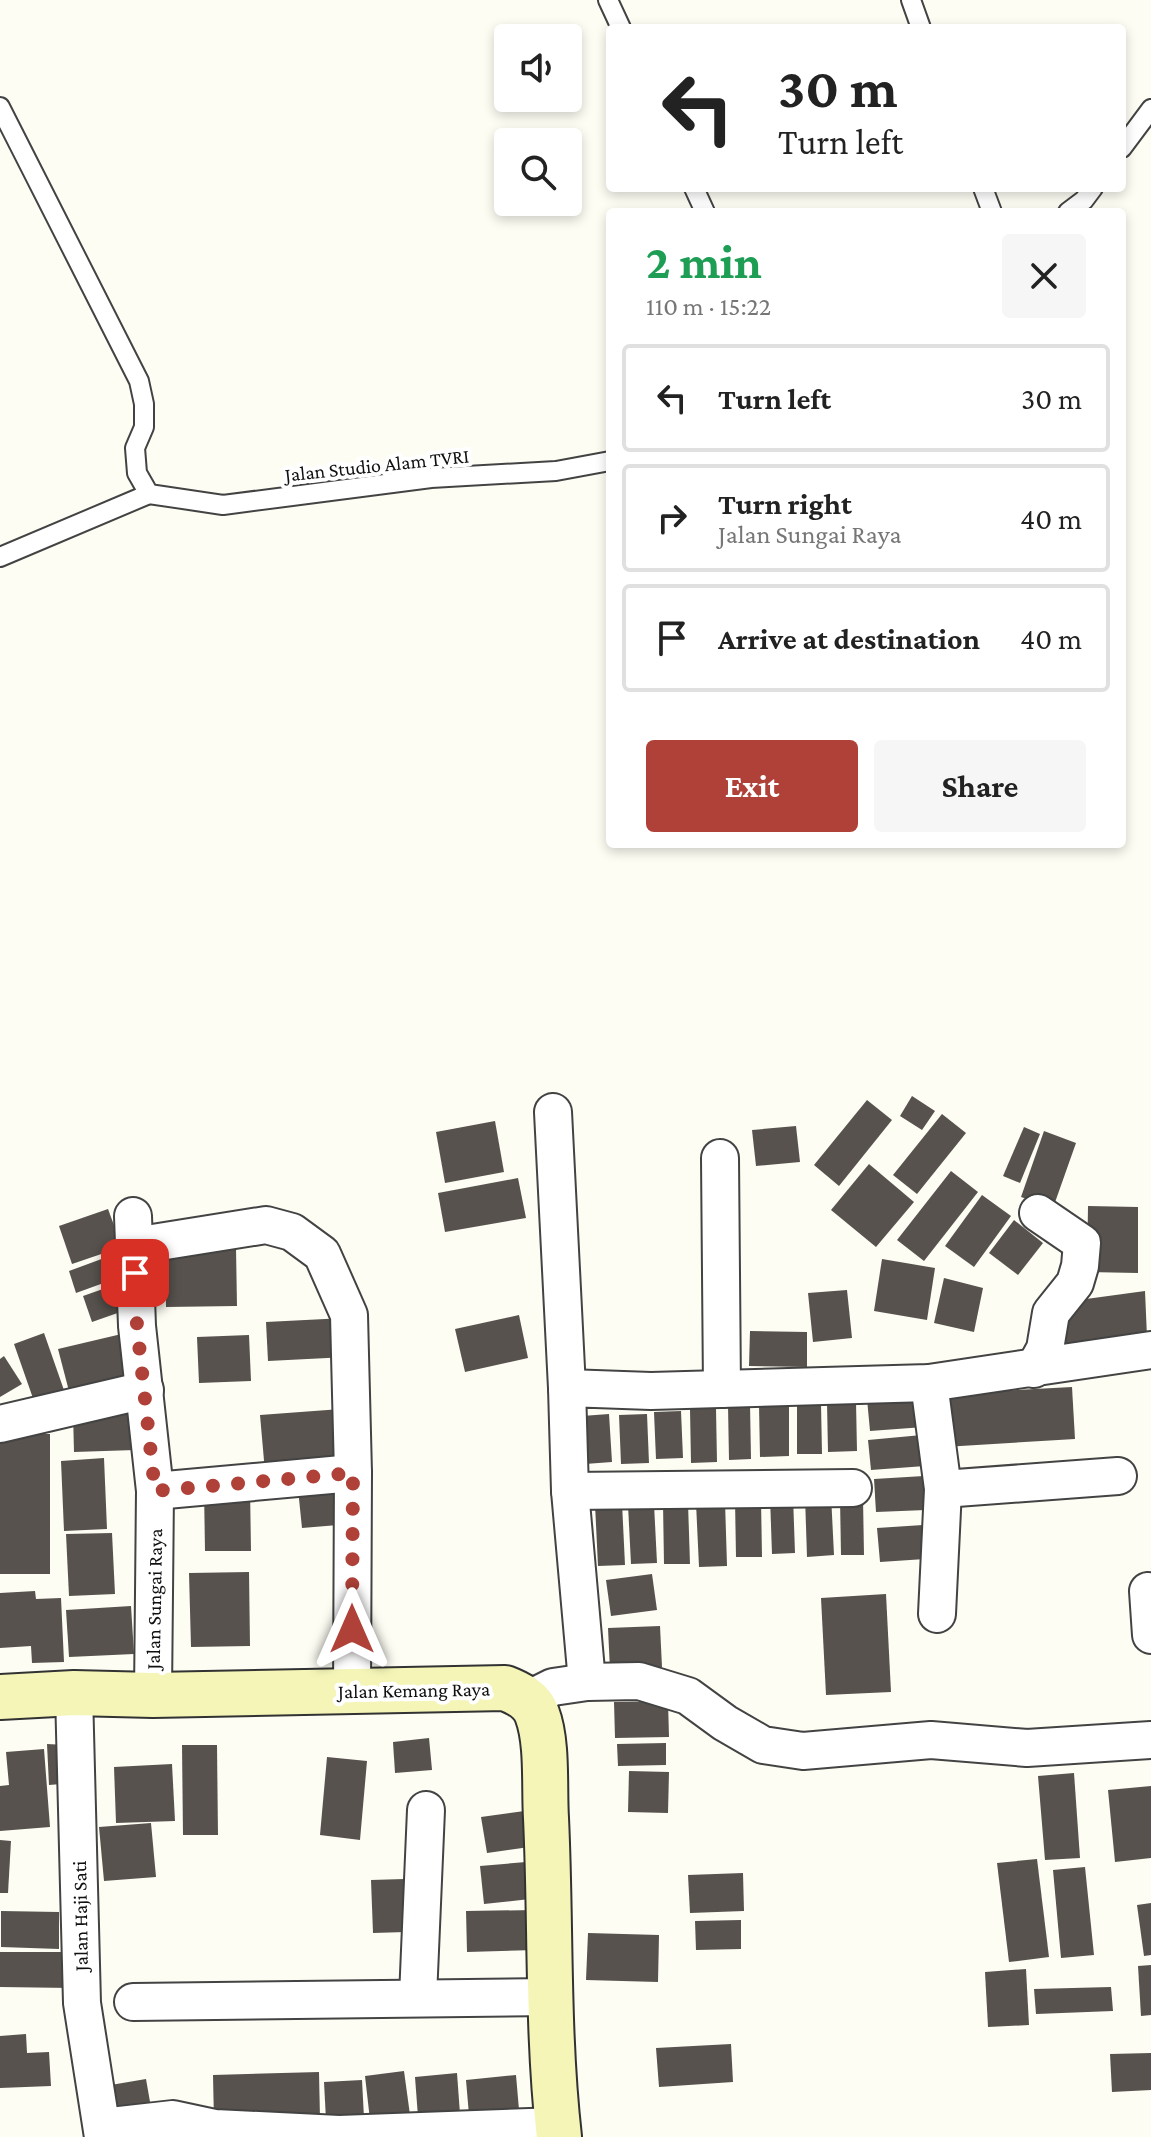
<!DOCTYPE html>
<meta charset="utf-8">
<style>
:root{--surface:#fff;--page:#f6f6f6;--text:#222;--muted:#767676;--line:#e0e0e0;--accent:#af4138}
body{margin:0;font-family:"Crimson Pro",serif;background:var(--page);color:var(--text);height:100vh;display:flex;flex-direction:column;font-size:30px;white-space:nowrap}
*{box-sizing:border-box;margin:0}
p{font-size:26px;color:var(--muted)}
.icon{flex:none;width:44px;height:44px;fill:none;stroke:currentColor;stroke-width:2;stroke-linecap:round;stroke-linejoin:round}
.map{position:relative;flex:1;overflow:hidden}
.sheet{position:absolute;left:606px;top:208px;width:520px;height:640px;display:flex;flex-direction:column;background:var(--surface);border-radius:8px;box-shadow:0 4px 12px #0003}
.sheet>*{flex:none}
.banner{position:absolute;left:606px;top:24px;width:520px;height:168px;border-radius:8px;box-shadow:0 4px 12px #0003;background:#fff;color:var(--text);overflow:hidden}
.buttons{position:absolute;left:494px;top:24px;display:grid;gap:16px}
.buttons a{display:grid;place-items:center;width:88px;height:88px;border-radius:8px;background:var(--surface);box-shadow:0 4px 12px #0003;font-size:40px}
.pin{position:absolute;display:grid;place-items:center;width:68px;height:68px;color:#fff;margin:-34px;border-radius:16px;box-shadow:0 4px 12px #0006}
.me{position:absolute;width:88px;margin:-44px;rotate:0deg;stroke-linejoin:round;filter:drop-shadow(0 0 6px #0008)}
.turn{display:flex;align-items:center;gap:28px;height:168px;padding:0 40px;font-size:36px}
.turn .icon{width:104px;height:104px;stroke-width:2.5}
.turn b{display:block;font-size:56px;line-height:68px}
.round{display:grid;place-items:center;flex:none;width:84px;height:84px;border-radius:8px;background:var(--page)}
.summary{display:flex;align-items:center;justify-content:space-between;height:136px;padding:0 40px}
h1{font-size:48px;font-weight:700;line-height:60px;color:#1e9e55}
.cta{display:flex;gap:16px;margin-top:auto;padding:16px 40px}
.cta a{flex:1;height:92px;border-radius:8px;background:var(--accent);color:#fff;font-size:32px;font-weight:700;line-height:92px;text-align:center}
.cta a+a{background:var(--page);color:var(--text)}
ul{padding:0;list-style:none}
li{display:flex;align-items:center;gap:24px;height:108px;margin:0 16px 12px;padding:0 24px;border:4px solid var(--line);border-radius:8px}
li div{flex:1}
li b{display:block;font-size:30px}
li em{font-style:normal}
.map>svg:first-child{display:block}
.building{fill:#57524d}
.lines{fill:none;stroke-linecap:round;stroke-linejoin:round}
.lane-casing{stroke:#434343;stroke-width:22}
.street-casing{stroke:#434343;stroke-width:40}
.secondary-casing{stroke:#323232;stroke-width:48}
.lane{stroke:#fff;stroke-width:18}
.street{stroke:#fff;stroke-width:36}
.secondary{stroke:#f4f5b7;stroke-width:44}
.route{stroke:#af4138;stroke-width:14;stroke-dasharray:0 25.2}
.labels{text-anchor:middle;stroke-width:8;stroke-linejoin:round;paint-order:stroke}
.street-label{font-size:20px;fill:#101010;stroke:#fff}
</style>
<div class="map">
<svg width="1151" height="2137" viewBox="0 0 1151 2137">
<rect width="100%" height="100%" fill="#fdfdf4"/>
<!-- building -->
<g class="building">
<path d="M912,1096L935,1111L922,1130L900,1116Z"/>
<path d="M867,1100L892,1120L839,1186L814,1165Z"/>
<path d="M942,1114L966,1133L917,1194L893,1175Z"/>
<path d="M495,1121L504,1172L445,1183L436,1132Z"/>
<path d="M796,1126L800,1162L756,1166L752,1130Z"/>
<path d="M1024,1127L1040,1134L1020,1183L1003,1176Z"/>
<path d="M1044,1131L1076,1143L1053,1208L1021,1197Z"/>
<path d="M869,1164L914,1202L876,1247L831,1210Z"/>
<path d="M951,1171L978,1192L924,1261L897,1240Z"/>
<path d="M518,1178L526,1218L445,1232L438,1193Z"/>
<path d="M982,1195L1011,1216L974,1267L945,1246Z"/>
<path d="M1088,1206L1138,1207V1273L1087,1272Z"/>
<path d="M108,1209L122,1247L72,1264L59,1226Z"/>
<path d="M1014,1220L1043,1243L1018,1275L989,1253Z"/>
<path d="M236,1248L237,1306L166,1307L165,1249Z"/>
<path d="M126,1250L134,1272L76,1293L69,1271Z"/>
<path d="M882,1259L935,1268L927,1320L874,1311Z"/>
<path d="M944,1278L983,1288L974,1332L934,1323Z"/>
<path d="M120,1283L129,1309L92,1322L83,1296Z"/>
<path d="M847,1290L852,1338L813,1342L808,1293Z"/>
<path d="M1145,1291L1147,1337L1050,1349L1064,1302Z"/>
<path d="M519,1315L528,1358L465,1372L455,1329Z"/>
<path d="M345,1318L347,1357L268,1361L266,1322Z"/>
<path d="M750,1331L807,1332V1367L749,1366Z"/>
<path d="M130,1332L141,1378L70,1395L58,1349Z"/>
<path d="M44,1333L65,1393L35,1404L14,1344Z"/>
<path d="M249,1335L251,1381L199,1383L197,1337Z"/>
<path d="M4,1356L22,1384L0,1397V1359Z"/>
<path d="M1072,1387L1075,1439L944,1447L941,1394Z"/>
<path d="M921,1395L924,1427L870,1431L867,1399Z"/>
<path d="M856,1402L857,1451L828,1452L827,1403Z"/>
<path d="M750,1404L751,1459L729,1460L728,1405Z"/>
<path d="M789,1404V1456L760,1457L759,1405Z"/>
<path d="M821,1404L822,1454H797V1405Z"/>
<path d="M341,1409L346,1465L265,1472L260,1415Z"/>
<path d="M690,1409H716L717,1462L691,1463Z"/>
<path d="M134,1411L135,1450L74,1452L73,1413Z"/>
<path d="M681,1411L683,1458L656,1459L654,1412Z"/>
<path d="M609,1414L612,1462L585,1464L582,1416Z"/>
<path d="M647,1414L649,1463L621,1464L619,1415Z"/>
<rect x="0" y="1434" width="50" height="140"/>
<path d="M922,1435L925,1466L871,1470L868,1440Z"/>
<path d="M104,1458L107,1529L64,1531L61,1461Z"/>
<path d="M924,1476L926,1510L876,1512L874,1479Z"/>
<path d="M347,1484L350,1524L302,1528L298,1489Z"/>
<path d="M250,1488L251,1551H205L204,1489Z"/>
<path d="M831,1495L834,1555L807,1557L805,1496Z"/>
<path d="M793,1496L795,1553L772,1554L770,1497Z"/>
<path d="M840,1498H863L864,1555H841Z"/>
<path d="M735,1499H761L762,1557H736Z"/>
<path d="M725,1502L727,1566L699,1567L696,1503Z"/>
<path d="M622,1503L625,1565L598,1566L595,1504Z"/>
<path d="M663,1503H688L690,1564H664Z"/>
<path d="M654,1504L657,1563L631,1564L628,1505Z"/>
<path d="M923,1525L925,1559L880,1562L877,1528Z"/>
<path d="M112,1533L115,1594L69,1596L66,1534Z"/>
<path d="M249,1572L250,1646L191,1647L189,1573Z"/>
<path d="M652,1574L657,1610L611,1616L606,1580Z"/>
<path d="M35,1591L36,1599L61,1598L64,1662L32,1663L31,1646L0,1648V1593Z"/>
<path d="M886,1594L891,1692L826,1695L821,1598Z"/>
<path d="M131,1606L134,1654L69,1657L66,1610Z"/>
<path d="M660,1626L662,1667L610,1670L608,1628Z"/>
<path d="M668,1701L669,1737L615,1738L614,1702Z"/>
<path d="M429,1738L432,1770L395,1773L393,1742Z"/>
<path d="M666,1743V1765L618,1766L617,1744Z"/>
<path d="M47,1744L66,1745L73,1783L49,1785Z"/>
<path d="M182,1745H217L218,1835H183Z"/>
<path d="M44,1749L50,1827L0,1831V1786L9,1785L6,1752Z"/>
<path d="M327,1757L367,1761L360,1840L320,1835Z"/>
<path d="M172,1764L175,1821L116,1823L114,1767Z"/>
<path d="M629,1771L669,1772L668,1813L628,1812Z"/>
<path d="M1074,1773L1080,1858L1045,1860L1038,1776Z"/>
<path d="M1151,1786V1858L1115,1862L1108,1790Z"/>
<path d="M539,1809L544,1845L487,1853L481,1817Z"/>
<path d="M151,1823L156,1877L104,1881L99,1827Z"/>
<path d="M0,1840L11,1841L8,1893H0Z"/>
<path d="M1037,1859L1049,1957L1009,1962L997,1863Z"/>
<path d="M526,1862L530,1899L484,1904L480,1866Z"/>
<path d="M1085,1867L1094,1955L1061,1958L1053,1870Z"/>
<path d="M743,1873L744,1911L690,1913L688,1875Z"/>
<path d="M404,1879L406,1932L373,1933L371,1880Z"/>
<path d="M1151,1903V1955L1144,1956L1137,1905Z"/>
<path d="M534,1910L535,1950L467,1952L466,1911Z"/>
<path d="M1,1911L59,1912V1949L1,1947Z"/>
<path d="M741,1920V1949L696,1950L695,1921Z"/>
<path d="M588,1933L659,1935L658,1982L586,1980Z"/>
<path d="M0,1952H72L71,1988L0,1987Z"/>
<path d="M1151,1965V2015L1141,2016L1138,1966Z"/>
<path d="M1026,1969L1029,2025L988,2027L985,1972Z"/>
<path d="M1111,1987L1113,2011L1036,2014L1034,1989Z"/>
<path d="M26,2034L27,2053L49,2052L51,2086L0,2088V2036Z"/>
<path d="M731,2044L733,2082L659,2087L656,2048Z"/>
<path d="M1151,2053V2090L1112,2092L1110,2054Z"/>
<path d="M404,2071L410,2115L370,2120L365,2076Z"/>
<path d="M319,2072L320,2119L214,2122L213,2075Z"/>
<path d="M457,2073L460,2114L418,2117L415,2077Z"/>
<path d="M516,2075L519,2110L469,2115L466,2080Z"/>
<path d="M146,2079L153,2119L106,2127L99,2087Z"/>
<path d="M362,2080L364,2118L326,2120L324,2082Z"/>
</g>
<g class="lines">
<defs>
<g id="lane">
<path d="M608,0L621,28"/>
<path d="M911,0L921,28"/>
<path d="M0,107L139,381L144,404V427L135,448L137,473L149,494L223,505L431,478L556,471L610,461"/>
<path d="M1122,148L1151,109"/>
<path d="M694,188L705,212"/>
<path d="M983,188L992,212"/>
<path d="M1068,212L1084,200L1093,188"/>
<path d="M0,557L149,494"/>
</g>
<g id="street">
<path d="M553,1112L567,1388"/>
<path d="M720,1158L722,1389"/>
<path d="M133,1216L137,1326L155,1491L153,1695"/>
<path d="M134,1246L266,1225L292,1232L322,1254L349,1315L353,1473L352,1692"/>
<path d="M1034,1369L1045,1349L1051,1313L1075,1283L1080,1266L1082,1243L1038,1213"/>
<path d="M929,1383L943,1489L937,1614"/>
<path d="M0,1424L145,1390"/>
<path d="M943,1489L1118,1476"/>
<path d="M155,1491L353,1473"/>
<path d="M570,1491L853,1488"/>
<path d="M1148,1591L1151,1635"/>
<path d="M587,1682L639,1681L688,1696L725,1723L763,1745L803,1751L931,1740L1027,1748L1151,1740"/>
<path d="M74,1693L82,2003L103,2137"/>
<path d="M527,1700L553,1687L587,1682L570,1491L567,1388L651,1391L929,1383L1151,1350"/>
<path d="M418,1997L426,1810"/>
<path d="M133,2002L550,1997"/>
<path d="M102,2127L173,2119L215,2128L339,2134L558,2126"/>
</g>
<path id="secondary" d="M0,1697L74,1693L153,1695L505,1688C518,1693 532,1700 537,1714C548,1743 544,1787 546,1818C551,1924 547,2031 559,2137"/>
</defs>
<!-- lane casing -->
<use href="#lane" class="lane-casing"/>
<!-- street casing -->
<use href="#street" class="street-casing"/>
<!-- secondary casing -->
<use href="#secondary" class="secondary-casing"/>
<!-- lane -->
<use href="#lane" class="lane"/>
<!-- street -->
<use href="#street" class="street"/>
<!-- secondary -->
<use href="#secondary" class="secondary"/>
</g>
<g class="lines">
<!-- route -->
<path class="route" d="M135,1273L137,1326L155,1491L353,1473L352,1629"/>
</g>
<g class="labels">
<!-- street labels -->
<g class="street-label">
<text transform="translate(377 465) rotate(-6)" y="7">Jalan Studio Alam TVRI</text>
<text transform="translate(154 1599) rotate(-89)" y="7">Jalan Sungai Raya</text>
<text transform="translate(414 1690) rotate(-1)" y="7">Jalan Kemang Raya</text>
<text transform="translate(80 1916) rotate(-91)" y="7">Jalan Haji Sati</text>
</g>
</g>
</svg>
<div class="buttons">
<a><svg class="icon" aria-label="sound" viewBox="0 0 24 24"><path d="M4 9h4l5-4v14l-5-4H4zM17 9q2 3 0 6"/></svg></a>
<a><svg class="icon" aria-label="search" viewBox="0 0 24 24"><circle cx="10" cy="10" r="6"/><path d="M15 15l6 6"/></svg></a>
</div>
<div class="pin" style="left:135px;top:1273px;background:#d93025"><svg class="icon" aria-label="arrive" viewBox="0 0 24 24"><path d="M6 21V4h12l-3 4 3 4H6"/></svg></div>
<svg class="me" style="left:352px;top:1629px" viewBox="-20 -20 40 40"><path d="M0-17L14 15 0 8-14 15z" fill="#af4138" stroke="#fff" stroke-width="4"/></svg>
<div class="banner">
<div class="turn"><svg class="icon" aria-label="left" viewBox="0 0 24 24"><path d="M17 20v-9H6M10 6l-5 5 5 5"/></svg><div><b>30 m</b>Turn left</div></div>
</div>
<section class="sheet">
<div class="summary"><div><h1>2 min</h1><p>110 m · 15:22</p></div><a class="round"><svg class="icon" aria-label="close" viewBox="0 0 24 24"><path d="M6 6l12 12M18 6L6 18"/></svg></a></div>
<ul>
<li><svg class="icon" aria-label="left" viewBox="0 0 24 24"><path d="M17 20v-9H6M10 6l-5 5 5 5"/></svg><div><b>Turn left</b></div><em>30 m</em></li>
<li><svg class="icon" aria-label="right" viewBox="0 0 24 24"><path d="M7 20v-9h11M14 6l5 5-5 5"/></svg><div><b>Turn right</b><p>Jalan Sungai Raya</p></div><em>40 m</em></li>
<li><svg class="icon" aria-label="arrive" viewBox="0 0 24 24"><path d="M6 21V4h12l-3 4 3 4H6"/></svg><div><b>Arrive at destination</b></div><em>40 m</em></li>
</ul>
<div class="cta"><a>Exit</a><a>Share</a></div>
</section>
</div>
